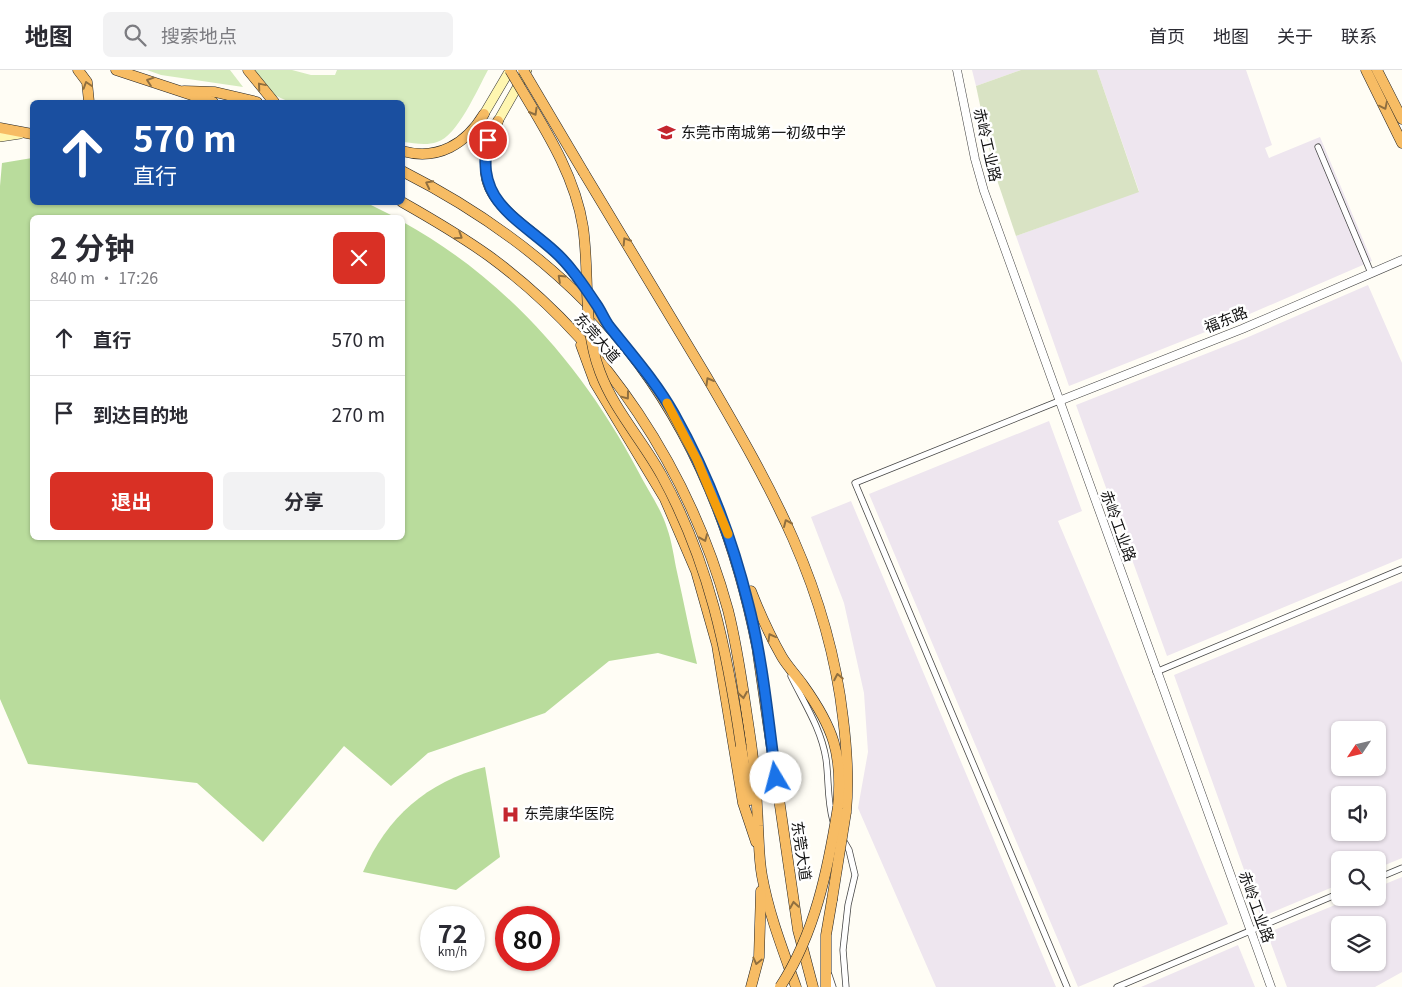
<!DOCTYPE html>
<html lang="zh">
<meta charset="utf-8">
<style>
:root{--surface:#fff;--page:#f2f2f3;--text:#2b2b33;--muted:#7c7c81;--line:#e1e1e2;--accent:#d93025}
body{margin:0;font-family:Georgia,"Noto Sans SC",serif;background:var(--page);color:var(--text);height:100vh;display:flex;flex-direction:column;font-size:19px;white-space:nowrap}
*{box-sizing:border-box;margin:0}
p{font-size:16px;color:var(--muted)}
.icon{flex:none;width:28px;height:28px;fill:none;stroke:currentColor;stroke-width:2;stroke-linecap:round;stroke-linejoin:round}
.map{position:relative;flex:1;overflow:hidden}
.panel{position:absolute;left:30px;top:145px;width:375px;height:325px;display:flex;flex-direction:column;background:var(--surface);border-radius:8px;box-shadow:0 1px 4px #0004}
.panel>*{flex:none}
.top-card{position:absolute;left:30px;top:30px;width:375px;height:105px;border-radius:8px;box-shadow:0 1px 4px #0004;background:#1a4fa0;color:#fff;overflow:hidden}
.needle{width:32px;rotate:235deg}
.tools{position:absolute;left:1331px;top:651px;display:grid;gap:10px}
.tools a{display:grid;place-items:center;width:55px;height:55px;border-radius:8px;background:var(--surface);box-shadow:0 1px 4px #0004;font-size:25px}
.speed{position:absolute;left:420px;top:836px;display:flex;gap:10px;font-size:25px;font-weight:700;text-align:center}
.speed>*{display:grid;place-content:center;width:65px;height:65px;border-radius:50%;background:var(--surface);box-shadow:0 1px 4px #0004;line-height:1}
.speed small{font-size:12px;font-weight:400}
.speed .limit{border:8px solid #d22;background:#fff;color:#111}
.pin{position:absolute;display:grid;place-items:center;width:42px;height:42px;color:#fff;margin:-21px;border:2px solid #fff;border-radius:50%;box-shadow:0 1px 5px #0007}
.me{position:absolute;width:55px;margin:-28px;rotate:352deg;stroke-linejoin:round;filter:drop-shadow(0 0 4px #0008)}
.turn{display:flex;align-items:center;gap:18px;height:105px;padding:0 20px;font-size:22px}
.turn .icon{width:65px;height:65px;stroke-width:2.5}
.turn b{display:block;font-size:35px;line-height:42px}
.round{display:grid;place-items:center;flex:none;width:52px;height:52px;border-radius:8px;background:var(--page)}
.headline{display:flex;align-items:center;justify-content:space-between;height:85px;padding:0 20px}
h1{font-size:30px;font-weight:700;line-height:38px}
.primary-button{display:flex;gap:10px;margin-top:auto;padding:10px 20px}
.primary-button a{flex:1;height:58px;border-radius:8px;background:var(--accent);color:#fff;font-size:20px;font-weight:700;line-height:58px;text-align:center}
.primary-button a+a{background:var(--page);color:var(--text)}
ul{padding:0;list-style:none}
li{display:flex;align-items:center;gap:15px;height:75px;padding:0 20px;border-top:1px solid var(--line)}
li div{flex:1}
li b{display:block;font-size:19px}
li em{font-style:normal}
header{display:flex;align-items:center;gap:30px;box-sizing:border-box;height:70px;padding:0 25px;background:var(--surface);border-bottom:1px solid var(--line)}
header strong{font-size:24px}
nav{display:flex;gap:28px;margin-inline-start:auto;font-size:18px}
.search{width:350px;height:45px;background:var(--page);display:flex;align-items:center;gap:12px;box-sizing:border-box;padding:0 18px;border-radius:8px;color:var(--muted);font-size:19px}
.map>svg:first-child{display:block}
.industrial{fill:#eee6ef;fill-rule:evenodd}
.green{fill:#d5ebbd}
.forest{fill:#b9dc9c}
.cemetery{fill:#d9e3c4}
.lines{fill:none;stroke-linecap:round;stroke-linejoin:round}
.minor-casing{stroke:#444;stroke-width:7}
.tertiary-casing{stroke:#444;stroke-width:9}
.secondary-casing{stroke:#333;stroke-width:10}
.trunk-casing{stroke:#222;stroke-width:11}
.minor{stroke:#fff;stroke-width:5.5}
.tertiary{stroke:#fff;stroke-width:8}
.secondary{stroke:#fff6b0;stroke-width:9}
.trunk{stroke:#f7bc64;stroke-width:10}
.trunk-bridge-casing{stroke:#222;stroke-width:11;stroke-linecap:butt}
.trunk-bridge{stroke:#f7bc64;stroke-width:10}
.oneway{stroke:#906f3f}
.route-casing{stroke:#114b97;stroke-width:12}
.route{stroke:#1a73e8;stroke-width:9}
.slow{stroke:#f59e0b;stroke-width:9}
.labels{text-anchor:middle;stroke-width:5;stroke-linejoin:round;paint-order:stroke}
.poi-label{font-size:15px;fill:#111;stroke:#fff;text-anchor:start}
.street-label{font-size:15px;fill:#111;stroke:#fff}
</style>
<header>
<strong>地图</strong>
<div class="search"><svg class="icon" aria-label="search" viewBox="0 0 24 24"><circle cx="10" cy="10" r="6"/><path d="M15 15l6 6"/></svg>搜索地点</div>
<nav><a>首页</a><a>地图</a><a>关于</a><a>联系</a></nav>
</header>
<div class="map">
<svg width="1402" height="917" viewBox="0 0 1402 917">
<rect width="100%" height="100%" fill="#fffdf5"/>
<!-- industrial -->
<g class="industrial">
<path d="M972,0H1021L976,16Z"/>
<path d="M1097,0H1246L1272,75L1265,78L1269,88L1320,67L1372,191L1238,249L1069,316L1016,166L1139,121Z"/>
<path d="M1368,215L1402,293V488L1167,586L1076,335L1246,268Z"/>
<path d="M1049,351L1082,441L1058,451L1228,854L1078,917L869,424Z"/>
<path d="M851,431L1056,917H936L858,738L868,682L864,623L844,533L811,447Z"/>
<path d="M1402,511V788L1378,798V790H1340V814L1261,847L1174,605ZM1340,660H1378V698H1340ZM1340,725H1378V762H1340Z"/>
<path d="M1402,807V902L1375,917H1287L1267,863L1352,828H1378V817ZM1340,855H1378V892H1340Z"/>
<path d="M1238,875L1255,917H1141Z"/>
</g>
<!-- green -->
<g class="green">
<path d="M147,0H230L243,17L161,5Z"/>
<path d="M249,0H292L311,5H335L337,0H488C478,18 457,67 437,72C426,76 414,73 403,72L402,32H290C273,26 259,16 249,0Z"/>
</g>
<!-- forest -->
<g class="forest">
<path d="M32,88V132H365L395,147L32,148V468H402L403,152C506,209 583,297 638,401C647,419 661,438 667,458C672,472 674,488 677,502C684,533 690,564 697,594L658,583L609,591L545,643L428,683L391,716L344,676L263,772L197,713L28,694L0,629V116L2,93Z"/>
<path d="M485,697L500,787L456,820L363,802C387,747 427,712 485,697Z"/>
</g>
<!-- cemetery -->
<path class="cemetery" d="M1021,0H1097L1139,122L1016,166L994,101L976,16Z"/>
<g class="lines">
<defs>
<g id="minor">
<path d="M1318,77L1371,203"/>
<path d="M1059,331L855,413L1067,917"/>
<path d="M1156,602L1402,499"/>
<path d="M791,606C804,633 821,658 826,689C829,710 827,730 833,751"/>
<path d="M842,768L849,780L855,805L848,835L843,880L846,917"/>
<path d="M1378,808L1402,798"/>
<path d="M829,905L833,917"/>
<path d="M1117,917L1340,823"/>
</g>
<g id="tertiary">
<path d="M957,0L975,89L984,121L1271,917"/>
<path d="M1059,331L1242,259L1402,190"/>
</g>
<g id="secondary">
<path d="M484,44L510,0"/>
<path d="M498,51L527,0"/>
<path d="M0,67L20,64"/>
</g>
<g id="trunk">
<path d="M78,0L87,12L89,32"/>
<path d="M116,0L213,32"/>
<path d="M248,0L274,32"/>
<path d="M1366,0L1402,73"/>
<path d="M1377,0L1402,49"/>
<path d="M184,21L215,22L257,32"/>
<path d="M498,51C463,123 506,138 554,181C568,193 579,210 590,226"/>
<path d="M0,58L32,64"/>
<path d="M402,81C438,91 466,74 484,44"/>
<path d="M402,101C605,204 713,355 757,577L798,860L813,917"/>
<path d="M584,103C625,170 665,237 705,304C771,417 828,516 843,648C847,680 849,711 846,742"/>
<path d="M402,132C432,149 461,166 489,186C606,272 690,401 728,540C738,579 743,620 749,659C754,691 757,724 758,756C759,773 759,790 762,806C769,845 783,880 796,917"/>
<path d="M581,275L595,313L665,429L696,501L717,575L743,733L756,772"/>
<path d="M751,521C760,544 770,566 782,587C788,597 796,605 803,615C833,657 843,684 838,737"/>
<path d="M741,676L750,730"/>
<path d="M751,917L759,887L761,821"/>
<path d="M826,917V865L832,830"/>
</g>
</defs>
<!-- minor casing -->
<use href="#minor" class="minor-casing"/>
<!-- tertiary casing -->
<use href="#tertiary" class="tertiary-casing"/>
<!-- secondary casing -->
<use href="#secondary" class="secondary-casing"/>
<!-- trunk casing -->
<use href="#trunk" class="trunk-casing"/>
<!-- minor -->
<use href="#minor" class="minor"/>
<!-- tertiary -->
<use href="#tertiary" class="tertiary"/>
<!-- secondary -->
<use href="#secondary" class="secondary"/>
<!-- trunk -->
<use href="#trunk" class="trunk"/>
<defs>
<g id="trunk-bridge">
<path d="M510,0C538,49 574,99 583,157C590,205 582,255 600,302C614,340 643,371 662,406C709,492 727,580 741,676"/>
<path d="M523,0L584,103"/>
<path d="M832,830L846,742"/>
<path d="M780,917C815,864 828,799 838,737"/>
</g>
</defs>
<!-- trunk-bridge casing -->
<use href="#trunk-bridge" class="trunk-bridge-casing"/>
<!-- trunk-bridge -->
<use href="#trunk-bridge" class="trunk-bridge"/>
</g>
<!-- one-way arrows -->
<defs><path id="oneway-chevron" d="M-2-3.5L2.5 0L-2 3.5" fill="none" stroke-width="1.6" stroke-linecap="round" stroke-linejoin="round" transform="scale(1.25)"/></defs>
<g class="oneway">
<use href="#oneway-chevron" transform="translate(150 11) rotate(-161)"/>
<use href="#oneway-chevron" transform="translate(87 15) rotate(-108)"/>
<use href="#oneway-chevron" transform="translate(261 16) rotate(-130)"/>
<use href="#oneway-chevron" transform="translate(1384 36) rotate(64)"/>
<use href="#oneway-chevron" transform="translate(534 42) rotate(60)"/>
<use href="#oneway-chevron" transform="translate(429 114) rotate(-153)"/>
<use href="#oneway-chevron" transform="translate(459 166) rotate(33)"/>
<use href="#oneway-chevron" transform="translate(626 171) rotate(-122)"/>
<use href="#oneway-chevron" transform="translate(561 208) rotate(-137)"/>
<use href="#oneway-chevron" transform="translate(709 311) rotate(-120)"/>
<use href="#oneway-chevron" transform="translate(626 326) rotate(53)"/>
<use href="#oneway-chevron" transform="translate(787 453) rotate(-114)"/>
<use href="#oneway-chevron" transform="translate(704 468) rotate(68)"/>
<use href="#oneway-chevron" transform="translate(771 567) rotate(-119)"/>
<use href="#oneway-chevron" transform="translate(838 607) rotate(-101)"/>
<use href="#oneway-chevron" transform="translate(743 625) rotate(81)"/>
<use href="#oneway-chevron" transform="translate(794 835) rotate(-99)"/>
<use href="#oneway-chevron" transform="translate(757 891) rotate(103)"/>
</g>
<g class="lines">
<defs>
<path id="route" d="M488,70C474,130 516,147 554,181C570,195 584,216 596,234C601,241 604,249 609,256C632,285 656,312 674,344C707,403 732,468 748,533C763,590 768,650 776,708"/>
</defs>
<!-- route casing -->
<use href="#route" class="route-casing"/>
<!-- route -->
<use href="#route" class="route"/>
<!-- slow -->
<path class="slow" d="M667,333L697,390L728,464"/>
</g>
<!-- icons -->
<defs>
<symbol id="school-bare" viewBox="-9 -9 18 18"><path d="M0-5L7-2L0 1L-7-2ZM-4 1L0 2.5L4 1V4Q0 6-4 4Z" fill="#c4262e" stroke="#fff" stroke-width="2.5" paint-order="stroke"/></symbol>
<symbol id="hospital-bare" viewBox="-9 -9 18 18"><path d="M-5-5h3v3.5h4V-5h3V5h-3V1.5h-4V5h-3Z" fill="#c4262e" stroke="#fff" stroke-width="2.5" paint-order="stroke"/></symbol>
</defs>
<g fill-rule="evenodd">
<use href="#school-bare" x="654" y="50" width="25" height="25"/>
<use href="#hospital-bare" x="498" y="732" width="25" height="25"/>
</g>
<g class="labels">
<!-- poi labels -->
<g class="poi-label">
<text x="681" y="68">东莞市南城第一初级中学</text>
<text x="524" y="749">东莞康华医院</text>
</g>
<!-- street labels -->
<g class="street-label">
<text transform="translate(987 75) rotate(77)" y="5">赤岭工业路</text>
<text transform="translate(1226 250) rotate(-22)" y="5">福东路</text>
<text transform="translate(597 268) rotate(49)" y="5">东莞大道</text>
<text transform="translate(1118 456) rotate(70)" y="5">赤岭工业路</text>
<text transform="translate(801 781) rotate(82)" y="5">东莞大道</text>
<text transform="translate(1256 837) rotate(70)" y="5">赤岭工业路</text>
</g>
</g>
</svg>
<div class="tools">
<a><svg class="needle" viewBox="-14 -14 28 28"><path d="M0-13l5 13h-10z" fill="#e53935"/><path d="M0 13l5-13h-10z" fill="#7c7c81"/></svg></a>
<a><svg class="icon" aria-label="sound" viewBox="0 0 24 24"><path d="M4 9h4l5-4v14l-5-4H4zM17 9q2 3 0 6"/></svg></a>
<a><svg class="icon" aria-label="search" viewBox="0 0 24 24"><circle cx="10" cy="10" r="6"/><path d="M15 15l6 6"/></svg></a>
<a><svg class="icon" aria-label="layers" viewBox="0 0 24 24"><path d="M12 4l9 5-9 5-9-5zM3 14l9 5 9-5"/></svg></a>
</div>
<div class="speed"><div>72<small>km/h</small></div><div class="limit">80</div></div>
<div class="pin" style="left:488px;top:70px;background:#d93025"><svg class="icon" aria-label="arrive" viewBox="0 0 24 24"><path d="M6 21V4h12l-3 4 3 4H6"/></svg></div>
<svg class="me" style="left:776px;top:708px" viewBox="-20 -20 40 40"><circle r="19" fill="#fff"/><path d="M0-13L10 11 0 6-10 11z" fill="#1a73e8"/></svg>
<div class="top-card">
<div class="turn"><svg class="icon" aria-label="ahead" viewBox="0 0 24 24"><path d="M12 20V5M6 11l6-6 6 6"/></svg><div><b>570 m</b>直行</div></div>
</div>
<section class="panel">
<div class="headline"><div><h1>2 分钟</h1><p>840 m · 17:26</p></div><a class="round" style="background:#d93025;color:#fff"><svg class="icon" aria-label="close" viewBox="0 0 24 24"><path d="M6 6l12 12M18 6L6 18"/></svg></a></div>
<ul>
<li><svg class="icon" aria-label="ahead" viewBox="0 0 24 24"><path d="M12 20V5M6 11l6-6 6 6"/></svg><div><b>直行</b></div><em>570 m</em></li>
<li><svg class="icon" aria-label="arrive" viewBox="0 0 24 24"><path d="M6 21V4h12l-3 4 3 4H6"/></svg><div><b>到达目的地</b></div><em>270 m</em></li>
</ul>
<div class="primary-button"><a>退出</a><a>分享</a></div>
</section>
</div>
